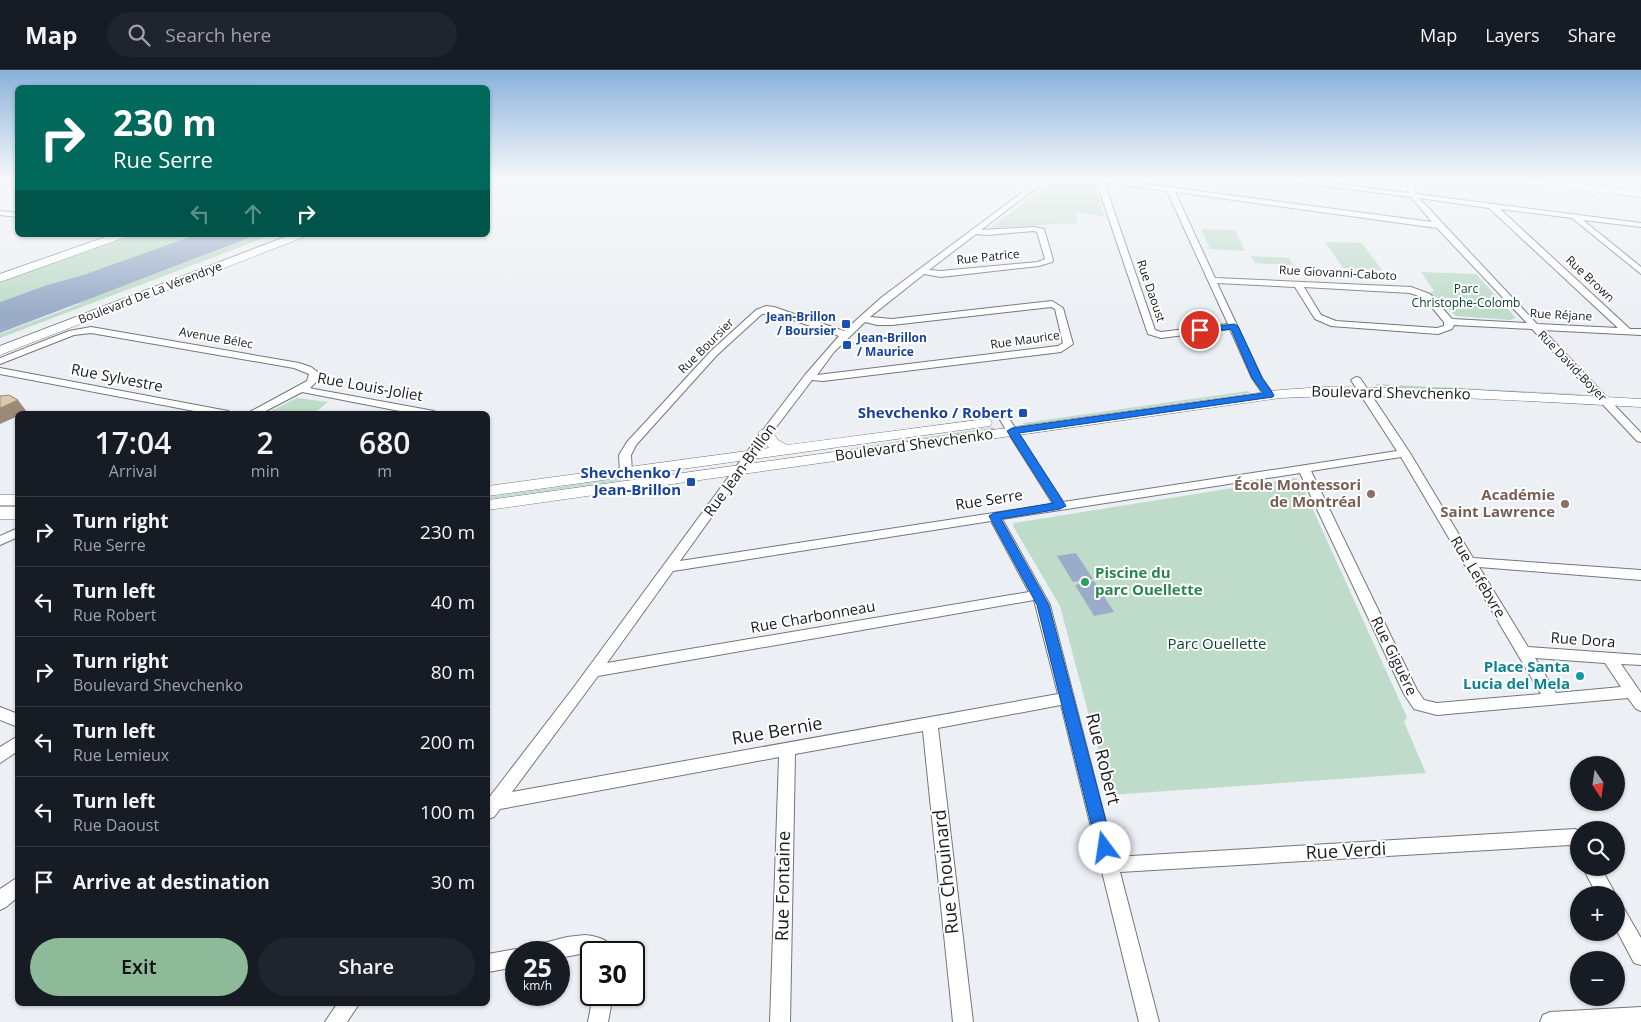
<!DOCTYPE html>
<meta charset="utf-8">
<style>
:root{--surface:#171b24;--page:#20242c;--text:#f1f3f6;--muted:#9ea1a6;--line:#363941;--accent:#8dba98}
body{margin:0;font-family:"Open Sans",sans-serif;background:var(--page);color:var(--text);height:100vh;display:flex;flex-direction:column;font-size:19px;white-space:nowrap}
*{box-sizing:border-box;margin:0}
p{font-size:16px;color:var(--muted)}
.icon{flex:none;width:28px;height:28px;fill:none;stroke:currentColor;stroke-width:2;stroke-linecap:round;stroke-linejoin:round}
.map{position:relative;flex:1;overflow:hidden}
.sheet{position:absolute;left:15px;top:341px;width:475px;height:595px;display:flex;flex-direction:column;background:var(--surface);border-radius:8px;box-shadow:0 1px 4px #0004}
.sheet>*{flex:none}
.banner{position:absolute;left:15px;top:15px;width:475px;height:152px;border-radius:8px;box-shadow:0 1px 4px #0004;background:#00695c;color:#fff;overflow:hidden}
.needle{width:32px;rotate:167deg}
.controls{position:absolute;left:1570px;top:686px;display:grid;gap:10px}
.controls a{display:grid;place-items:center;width:55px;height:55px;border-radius:50%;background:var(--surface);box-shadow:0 1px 4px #0004;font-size:25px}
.speed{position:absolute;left:505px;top:871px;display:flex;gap:10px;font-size:25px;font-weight:700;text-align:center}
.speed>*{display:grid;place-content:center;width:65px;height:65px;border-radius:50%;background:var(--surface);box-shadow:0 1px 4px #0004;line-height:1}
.speed small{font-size:12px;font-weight:400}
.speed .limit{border:2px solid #111;border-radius:8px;background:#fff;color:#111}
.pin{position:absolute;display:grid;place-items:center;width:42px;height:42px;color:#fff;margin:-21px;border:2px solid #fff;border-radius:50%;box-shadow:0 1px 5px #0007}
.me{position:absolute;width:55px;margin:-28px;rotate:346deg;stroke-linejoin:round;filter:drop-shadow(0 0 4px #0008)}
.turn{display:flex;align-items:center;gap:18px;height:105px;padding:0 15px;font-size:22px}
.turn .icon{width:65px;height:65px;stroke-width:2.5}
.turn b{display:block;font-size:35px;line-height:42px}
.lanes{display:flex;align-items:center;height:48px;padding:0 15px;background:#0003;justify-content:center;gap:25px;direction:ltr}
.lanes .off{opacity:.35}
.eta{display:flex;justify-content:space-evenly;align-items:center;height:85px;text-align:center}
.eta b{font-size:30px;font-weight:600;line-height:35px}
.action{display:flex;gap:10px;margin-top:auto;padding:10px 15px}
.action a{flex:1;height:58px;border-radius:30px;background:var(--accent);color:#111;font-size:20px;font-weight:600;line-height:58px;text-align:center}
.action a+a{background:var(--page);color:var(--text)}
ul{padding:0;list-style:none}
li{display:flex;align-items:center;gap:15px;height:70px;padding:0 15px;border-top:1px solid var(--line)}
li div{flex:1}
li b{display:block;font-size:19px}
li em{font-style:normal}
header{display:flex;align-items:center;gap:30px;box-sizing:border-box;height:70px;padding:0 25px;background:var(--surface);border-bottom:1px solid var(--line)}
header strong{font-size:24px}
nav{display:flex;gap:28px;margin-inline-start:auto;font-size:18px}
.search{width:350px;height:45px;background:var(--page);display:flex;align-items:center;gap:12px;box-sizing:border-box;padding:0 18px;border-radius:28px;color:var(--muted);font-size:19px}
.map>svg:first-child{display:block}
.green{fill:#bfdcca}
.water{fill:#9aacc8}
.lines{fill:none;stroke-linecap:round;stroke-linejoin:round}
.street-casing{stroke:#73777b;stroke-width:2}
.secondary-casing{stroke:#73777b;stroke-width:1}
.street{fill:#fff;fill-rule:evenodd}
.secondary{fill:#fff;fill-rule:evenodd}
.shaded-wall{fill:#9a8b78}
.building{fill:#dcc7ab;stroke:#9a8b78}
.route{fill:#1a73e8;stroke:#114b97}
.transit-dot{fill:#1a4fb4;stroke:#fff;stroke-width:2}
.education-dot{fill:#8d6e63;stroke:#fff;stroke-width:2}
.leisure-dot{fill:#2e9e5b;stroke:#fff;stroke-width:2}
.culture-dot{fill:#0f9aa8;stroke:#fff;stroke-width:2}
.labels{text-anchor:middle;stroke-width:4;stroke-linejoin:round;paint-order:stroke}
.far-street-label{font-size:12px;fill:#191b1c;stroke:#fff}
.far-park-label{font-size:12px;fill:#09452b;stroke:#fff}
.far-transit-label{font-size:12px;font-weight:bold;fill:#164399;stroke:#fff;text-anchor:end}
.street-label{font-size:15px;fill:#191b1c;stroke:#fff}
.transit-label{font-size:15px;font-weight:bold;fill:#164399;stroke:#fff;text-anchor:end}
.education-label{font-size:15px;font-weight:bold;fill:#785e54;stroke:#fff;text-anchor:end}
.leisure-label{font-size:15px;font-weight:bold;fill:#27864d;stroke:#fff;text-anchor:start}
.park-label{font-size:15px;fill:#09452b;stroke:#fff}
.culture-label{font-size:15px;font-weight:bold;fill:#0d838f;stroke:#fff;text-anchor:end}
.near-street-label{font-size:18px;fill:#191b1c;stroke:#fff}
</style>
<header>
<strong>Map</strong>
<div class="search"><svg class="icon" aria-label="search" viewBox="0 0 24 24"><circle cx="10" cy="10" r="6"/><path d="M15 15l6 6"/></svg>Search here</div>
<nav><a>Map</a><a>Layers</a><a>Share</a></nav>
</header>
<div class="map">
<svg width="1641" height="952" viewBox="0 0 1641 952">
<rect width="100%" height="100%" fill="#ecf0f4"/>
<!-- green -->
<g class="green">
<path d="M1055,109H1074L1093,112L1105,147L1076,142L1077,153L990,158Z"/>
<path d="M1201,159L1235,160L1245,181L1210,179Z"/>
<path d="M135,165H195L83,205L47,215L0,232V211Z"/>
<path d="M259,165H272L0,268V264L80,234L78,233Z"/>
<path d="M287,165H293L0,277V275Z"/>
<path d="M1325,172L1362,173L1382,200L1343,198Z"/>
<path d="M1251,186L1289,188L1293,195L1255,193Z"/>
<path d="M1421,202L1476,204L1516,248L1510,250L1456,246L1431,223L1434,221Z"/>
<path d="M1376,314L1581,324L1583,326L1377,316Z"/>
<path d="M1248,321L1250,323L1024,355L1023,353Z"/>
<path d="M297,328L328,332L313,344H265Z"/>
<path d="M994,357L995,359L821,383Z"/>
<path d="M667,402L618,411L488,429V427Z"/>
<path d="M1295,408L1300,411L1407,647L1404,652L1426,703L1110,725L1060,536L1013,456L1014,453Z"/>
</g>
<!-- water -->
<g class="water">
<path d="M195,165H257L0,263V232L47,215L83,205Z"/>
<path d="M1076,483L1093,509L1073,512L1057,486Z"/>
<path d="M1094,511L1114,542L1094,546L1075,515Z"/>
</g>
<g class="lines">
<defs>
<g id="street">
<path d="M1040,109H1048L981,160L1034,157L1044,159L1053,190L1052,192L1039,196L941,207L924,204L870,247L892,249L1052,231L1063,238L1073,274L1061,282L823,311L812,310L777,356L680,491L1053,434L1000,350L1005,347L1010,350L1063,432L1397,381L1351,310L1356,307L1360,308L1410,383L1473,488L1641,500V510L1479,497L1528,577L1641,585V595L1621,594L1641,623V641L1636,639L1628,628L1437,645L1414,639L1404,624L1300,403L1002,449L1050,535L1115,787L1575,759L1579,761V782L1573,780L1570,775L1120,802L1159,952H1139L1061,635L938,658L973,952H953L923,661L795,684L790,952H770L779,687L500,739L494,747L488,749V729L574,617L769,352L805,305L839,266L773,243L762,244L717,285L636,375L631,385L632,403L626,407L620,403L619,385L627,372L711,281L756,240L766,236L774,237L844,261L882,227ZM1034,161L1037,162L1045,189L1038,192L941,201L929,200L976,164L987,165ZM1051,237L1055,239L1063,273L1058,276L817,305L834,282L865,252L877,255H892ZM1401,387L1541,624L1437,633L1424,630L1417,620L1311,401ZM991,451L1029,522L607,593L673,501ZM1034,530L1058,624L512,722L598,606ZM1535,588L1605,593L1621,617L1556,623Z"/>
<path d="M1093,109H1108L1432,152L1411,127L1286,111L1282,109H1299L1409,123L1406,109H1413L1416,124L1641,153V157L1583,150L1641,197V204L1572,148L1500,139L1630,259H1641V265L1543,260L1641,363V372L1637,371L1532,259L1454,255L1452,259L1438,264L1331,256L1315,249L1295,217L1217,213L1262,308L1274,325L1269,328L1265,327L1252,308L1230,259L1161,268L1148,264L1096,111ZM1104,112L1167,121L1228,254L1161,262L1155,260ZM1175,122L1437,158L1527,253L1452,249L1430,224L1411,217L1215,208ZM1419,128L1489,138L1618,258L1537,254ZM1304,217L1410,223L1424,228L1444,252V256L1437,258L1336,251L1321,245Z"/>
<path d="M0,141L18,143V147L0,145Z"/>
<path d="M91,257L299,293L311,297L319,303V309L310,318L314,319L434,341L439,344H415L302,322L260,344H246L307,311L309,304L294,298L91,263L74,265L0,294V288L69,261Z"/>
<path d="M0,298L228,341L233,344H210L0,304Z"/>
<path d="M18,458V467L0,475V466Z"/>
<path d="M0,637L18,644V657L0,650Z"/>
<path d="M18,666V681L0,693V677Z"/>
<path d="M1583,798H1601L1616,825H1597Z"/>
<path d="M18,807V827L6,837L0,840V819Z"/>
<path d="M1616,832L1622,835L1641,868V895L1634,893L1616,859Z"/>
<path d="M585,865C597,866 611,870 615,882H591L559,888V882H534L536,875L567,867Z"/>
<path d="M516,879L523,882H516V897L488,902V884Z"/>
<path d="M593,925H613L608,952H588Z"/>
<path d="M337,934H359L347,952H325Z"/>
<path d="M1641,937V952H1540L1543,945L1550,942Z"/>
</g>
<g id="secondary">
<path d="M1509,109H1535L1641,121V127L1514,112Z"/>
<path d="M111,165H128L126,167L0,212V204Z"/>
<path d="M290,165H306L304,167L0,285V276Z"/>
<path d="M1325,317L1460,319L1641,329V337C1521,331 1401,322 1280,328L488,440V430L1280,320Z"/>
<path d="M985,349L990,350L992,353L990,356L488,426V416L769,378L758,363L761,360H771L778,370L787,375Z"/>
<rect x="0" y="425" width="18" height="10"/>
<rect x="0" y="437" width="18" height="12"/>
</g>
</defs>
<!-- street casing -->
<use href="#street" class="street-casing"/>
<!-- secondary casing -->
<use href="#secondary" class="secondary-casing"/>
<!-- street -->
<use href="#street" class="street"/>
<!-- secondary -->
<use href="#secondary" class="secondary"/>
</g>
<!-- shaded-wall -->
<path class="shaded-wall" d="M18,330L27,342L22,344H18V346L0,354V338Z"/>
<!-- building -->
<path class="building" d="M9,325L18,330L0,338V326Z"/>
<!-- sky -->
<linearGradient id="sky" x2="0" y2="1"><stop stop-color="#89b1db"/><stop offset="0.45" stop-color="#f6f8fa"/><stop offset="1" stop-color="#f6f8fa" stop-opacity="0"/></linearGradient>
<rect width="1641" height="242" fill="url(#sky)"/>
<!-- route -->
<path class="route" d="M1234,254L1238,256L1262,308L1274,325L1273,327L1019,363L1066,436L1060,439L1001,449L1049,535L1113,778L1110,783L1105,785L1099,783L1097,778L1037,535L989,446L994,443L1053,433L1007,361L1012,358L1263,323L1252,308L1231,259L1200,263L1196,260L1200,258Z"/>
<!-- markers -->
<g class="transit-dot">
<rect x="841" y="249" width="10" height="10" rx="2.5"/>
<rect x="842" y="270" width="10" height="10" rx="2.5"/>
<rect x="1018" y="338" width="10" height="10" rx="2.5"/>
<rect x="686" y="407" width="10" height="10" rx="2.5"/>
</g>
<g class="education-dot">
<circle cx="1371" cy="424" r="5"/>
<circle cx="1565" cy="434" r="5"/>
</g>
<circle class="leisure-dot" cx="1085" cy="512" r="5"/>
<circle class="culture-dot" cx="1580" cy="606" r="5"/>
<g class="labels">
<!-- far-street labels -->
<g class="far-street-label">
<text transform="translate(988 187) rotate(-6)" y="4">Rue Patrice</text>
<text transform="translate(1338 203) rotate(3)" y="4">Rue Giovanni-Caboto</text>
<text transform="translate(1590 209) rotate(43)" y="4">Rue Brown</text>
<text transform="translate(1151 221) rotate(71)" y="4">Rue Daoust</text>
<text transform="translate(150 223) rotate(-21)" y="4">Boulevard De La Vérendrye</text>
<text transform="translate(1561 245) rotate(3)" y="4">Rue Réjane</text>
<text transform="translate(216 268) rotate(10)" y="4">Avenue Bélec</text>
<text transform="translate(1025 270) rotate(-8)" y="4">Rue Maurice</text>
<text transform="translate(706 276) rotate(-45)" y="4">Rue Boursier</text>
<text transform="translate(1572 296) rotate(46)" y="4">Rue David-Boyer</text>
</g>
<!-- far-park labels -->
<g class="far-park-label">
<text x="1466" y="223">Parc<tspan x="1466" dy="14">Christophe-Colomb</tspan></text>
</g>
<!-- far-transit labels -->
<g class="far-transit-label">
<text x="836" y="251">Jean-Brillon<tspan x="836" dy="14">/ Boursier</tspan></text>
<text x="857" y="272" text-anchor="start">Jean-Brillon<tspan x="857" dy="14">/ Maurice</tspan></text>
</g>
<!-- street labels -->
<g class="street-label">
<text transform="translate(117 308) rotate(11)" y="5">Rue Sylvestre</text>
<text transform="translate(370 317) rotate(10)" y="5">Rue Louis-Joliet</text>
<text transform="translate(1391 323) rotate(1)" y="5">Boulevard Shevchenko</text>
<text transform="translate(914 375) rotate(-8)" y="5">Boulevard Shevchenko</text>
<text transform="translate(740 400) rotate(-54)" y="5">Rue Jean-Brillon</text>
<text transform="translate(989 430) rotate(-9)" y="5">Rue Serre</text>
<text transform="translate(1478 507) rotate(59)" y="5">Rue Lefebvre</text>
<text transform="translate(813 547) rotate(-10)" y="5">Rue Charbonneau</text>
<text transform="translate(1583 570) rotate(4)" y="5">Rue Dora</text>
<text transform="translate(1394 586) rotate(64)" y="5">Rue Giguère</text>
</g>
<!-- transit labels -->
<g class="transit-label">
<text x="1013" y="348">Shevchenko / Robert</text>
<text x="681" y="408">Shevchenko /<tspan x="681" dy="17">Jean-Brillon</tspan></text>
</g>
<!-- education labels -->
<g class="education-label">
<text x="1361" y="420">École Montessori<tspan x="1361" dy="17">de Montréal</tspan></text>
<text x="1555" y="430">Académie<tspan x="1555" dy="17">Saint Lawrence</tspan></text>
</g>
<!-- leisure labels -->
<g class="leisure-label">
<text x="1095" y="508">Piscine du<tspan x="1095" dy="17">parc Ouellette</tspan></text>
</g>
<!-- park labels -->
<g class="park-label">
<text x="1217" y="579">Parc Ouellette</text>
</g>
<!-- culture labels -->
<g class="culture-label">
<text x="1570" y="602">Place Santa<tspan x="1570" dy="17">Lucia del Mela</tspan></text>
</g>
<!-- near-street labels -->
<g class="near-street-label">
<text transform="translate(777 661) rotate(-10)" y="6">Rue Bernie</text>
<text transform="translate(1103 689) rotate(76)" y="6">Rue Robert</text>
<text transform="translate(1346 781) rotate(-3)" y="6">Rue Verdi</text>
<text transform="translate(946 802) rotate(-96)" y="6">Rue Chouinard</text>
<text transform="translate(783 816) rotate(-89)" y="6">Rue Fontaine</text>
</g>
</g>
</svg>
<div class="controls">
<a><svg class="needle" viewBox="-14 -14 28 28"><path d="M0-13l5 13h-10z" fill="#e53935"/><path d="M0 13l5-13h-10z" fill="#9ea1a6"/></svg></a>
<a><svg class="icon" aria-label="search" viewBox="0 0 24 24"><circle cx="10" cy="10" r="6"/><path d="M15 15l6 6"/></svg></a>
<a>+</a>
<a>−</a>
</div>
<div class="speed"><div>25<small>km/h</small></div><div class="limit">30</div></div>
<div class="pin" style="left:1200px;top:260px;background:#d93025"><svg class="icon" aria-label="arrive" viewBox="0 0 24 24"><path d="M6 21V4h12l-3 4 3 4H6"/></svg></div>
<svg class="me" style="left:1105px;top:778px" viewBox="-20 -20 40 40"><circle r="19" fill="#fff"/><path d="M0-13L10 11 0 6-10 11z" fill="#1a73e8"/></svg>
<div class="banner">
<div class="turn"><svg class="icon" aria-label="right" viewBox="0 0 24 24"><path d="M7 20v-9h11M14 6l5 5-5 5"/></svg><div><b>230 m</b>Rue Serre</div></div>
<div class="lanes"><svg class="icon off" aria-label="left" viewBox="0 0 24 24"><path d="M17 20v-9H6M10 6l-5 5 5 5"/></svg><svg class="icon off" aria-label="ahead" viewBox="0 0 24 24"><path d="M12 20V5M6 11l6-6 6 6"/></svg><svg class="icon" aria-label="right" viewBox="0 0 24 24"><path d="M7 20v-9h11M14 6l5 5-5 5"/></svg></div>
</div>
<section class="sheet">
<div class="eta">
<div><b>17:04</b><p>Arrival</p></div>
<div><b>2</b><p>min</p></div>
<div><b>680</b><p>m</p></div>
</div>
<ul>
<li><svg class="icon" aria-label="right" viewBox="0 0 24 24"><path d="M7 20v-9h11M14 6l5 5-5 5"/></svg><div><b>Turn right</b><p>Rue Serre</p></div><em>230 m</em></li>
<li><svg class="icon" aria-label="left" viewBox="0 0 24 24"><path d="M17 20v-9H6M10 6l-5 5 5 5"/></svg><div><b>Turn left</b><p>Rue Robert</p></div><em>40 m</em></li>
<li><svg class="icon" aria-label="right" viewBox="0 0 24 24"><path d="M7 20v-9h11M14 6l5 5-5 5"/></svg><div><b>Turn right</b><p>Boulevard Shevchenko</p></div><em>80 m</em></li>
<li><svg class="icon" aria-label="left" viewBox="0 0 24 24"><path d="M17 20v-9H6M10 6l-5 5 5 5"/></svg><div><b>Turn left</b><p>Rue Lemieux</p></div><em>200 m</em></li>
<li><svg class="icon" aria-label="left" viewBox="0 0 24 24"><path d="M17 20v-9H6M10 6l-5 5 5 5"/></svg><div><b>Turn left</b><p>Rue Daoust</p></div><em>100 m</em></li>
<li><svg class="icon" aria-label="arrive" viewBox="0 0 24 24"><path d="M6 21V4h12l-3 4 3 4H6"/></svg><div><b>Arrive at destination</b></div><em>30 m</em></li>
</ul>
<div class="action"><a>Exit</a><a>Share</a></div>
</section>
</div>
